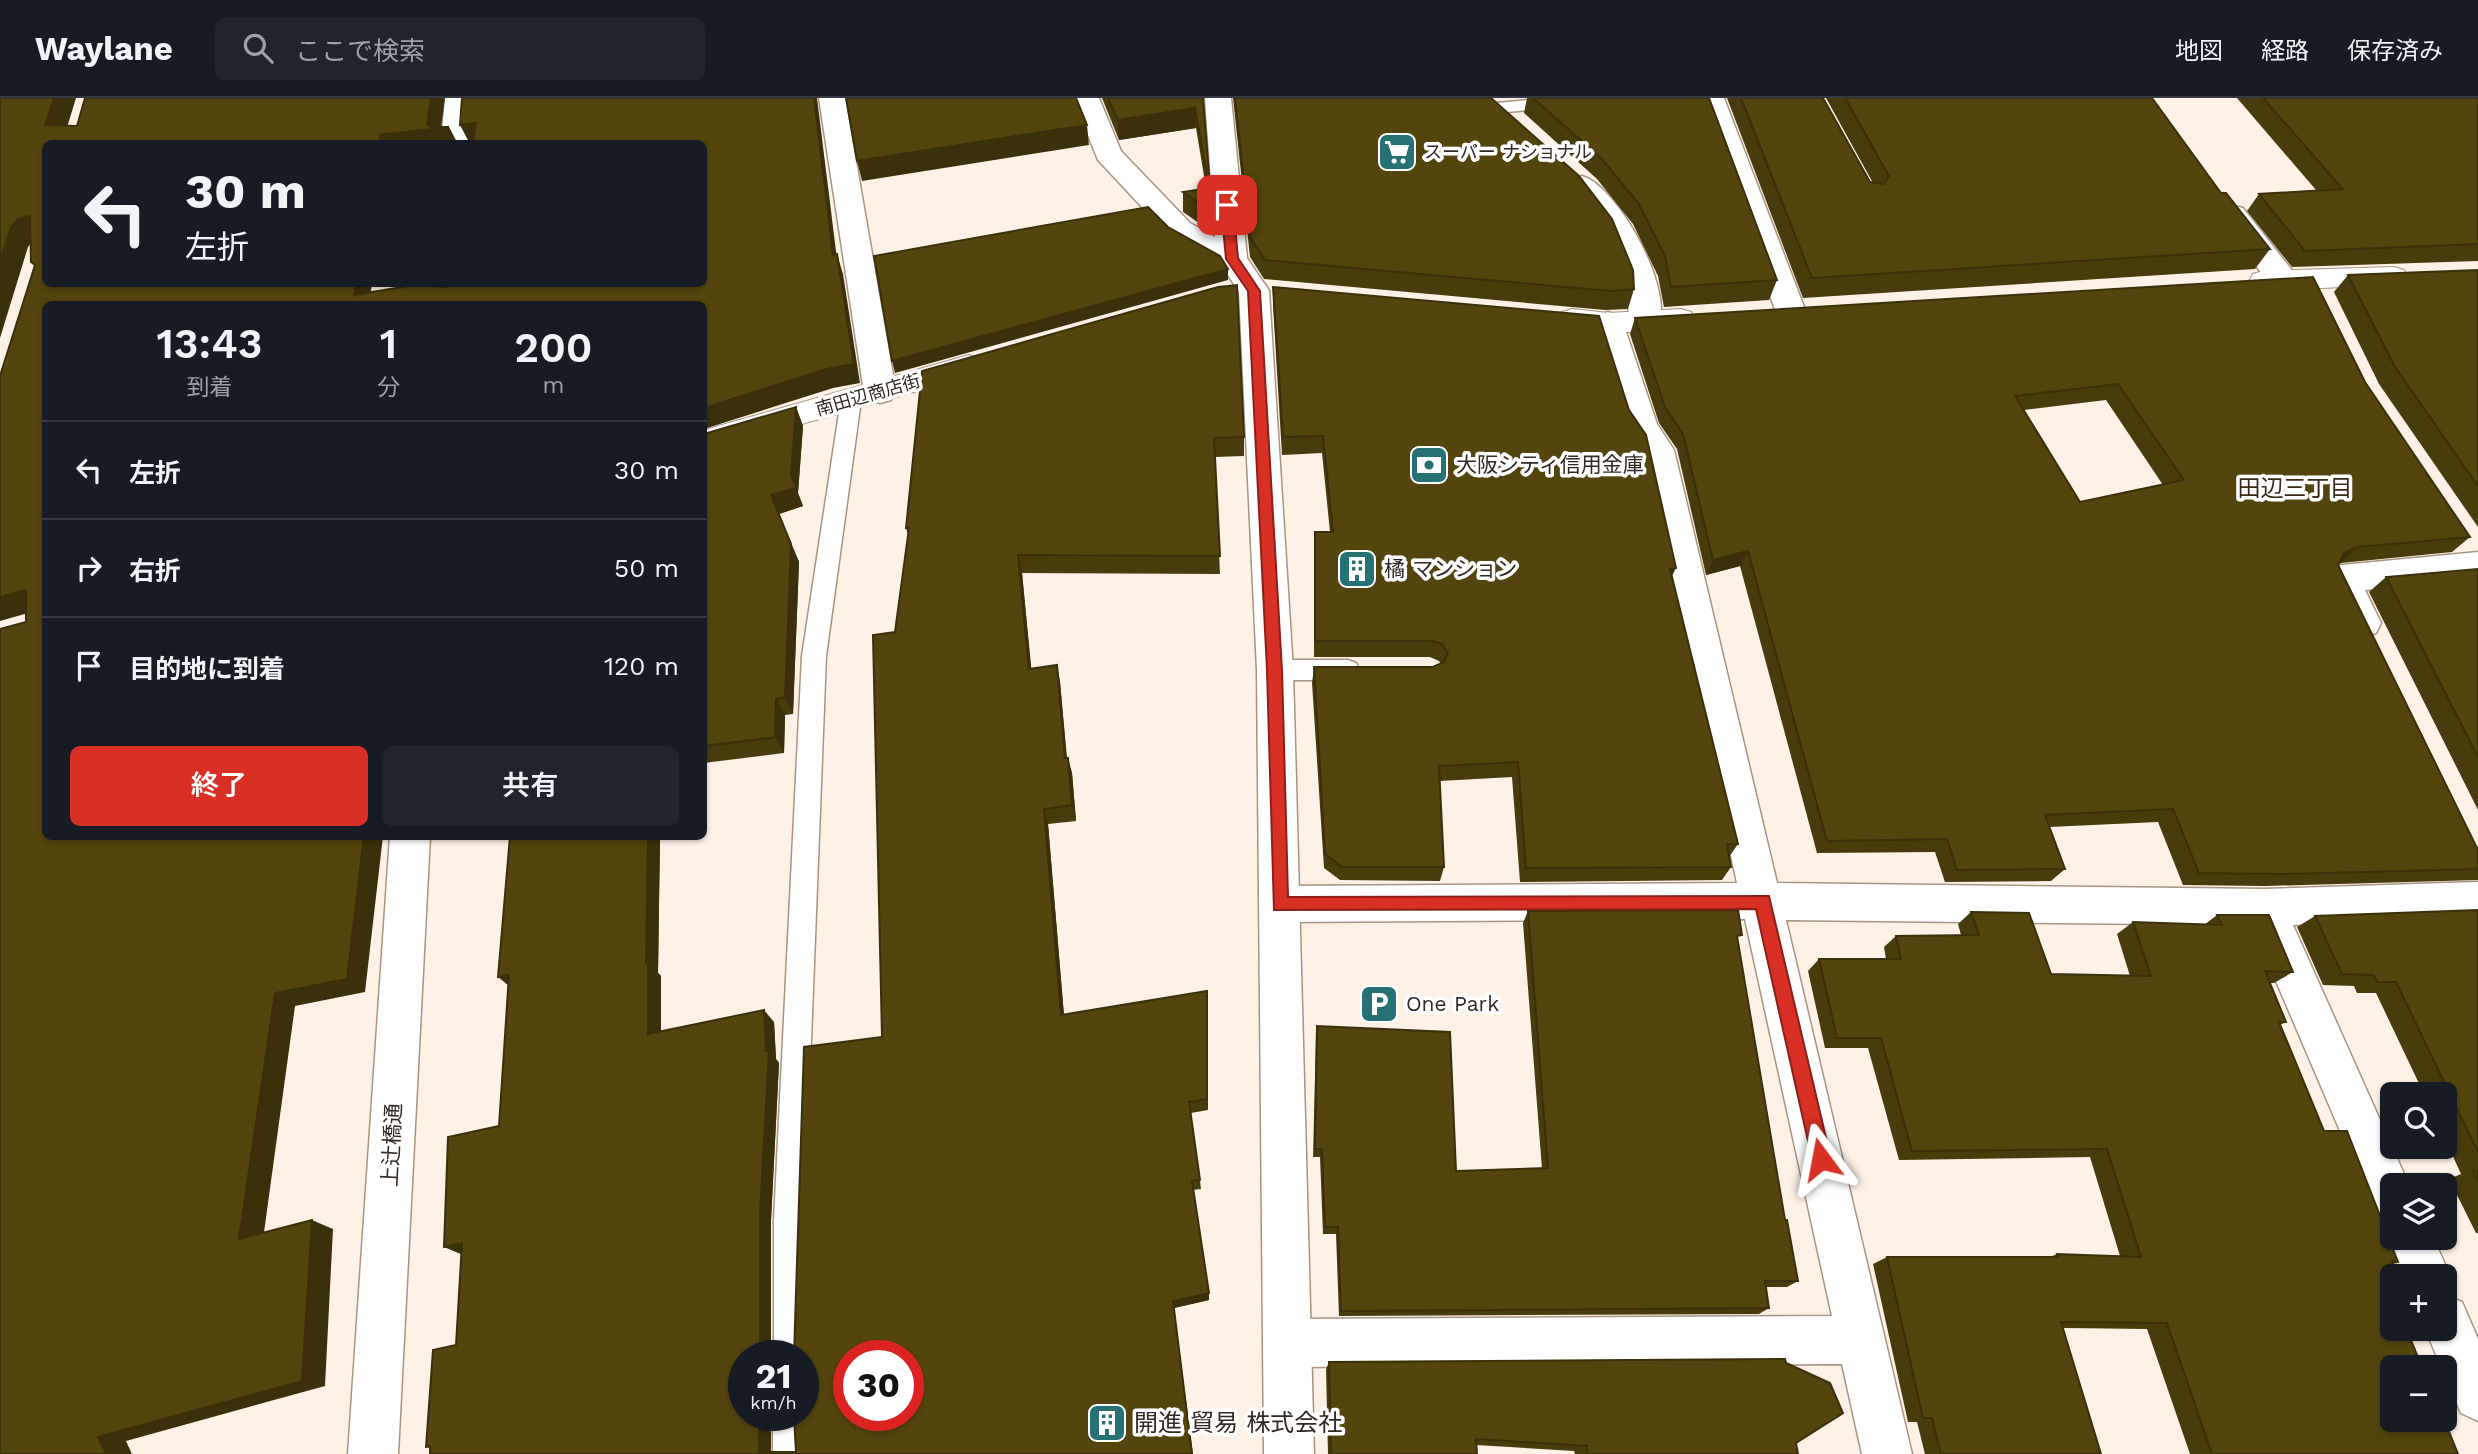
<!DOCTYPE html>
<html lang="ja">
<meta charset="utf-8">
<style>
:root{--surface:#171b24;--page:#20242c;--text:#f1f3f6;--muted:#9ea1a6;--line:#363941;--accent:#d93025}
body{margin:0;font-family:"Work Sans","Noto Sans JP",sans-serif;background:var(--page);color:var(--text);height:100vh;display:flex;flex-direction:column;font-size:26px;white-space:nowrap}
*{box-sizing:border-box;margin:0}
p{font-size:23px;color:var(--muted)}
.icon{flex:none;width:38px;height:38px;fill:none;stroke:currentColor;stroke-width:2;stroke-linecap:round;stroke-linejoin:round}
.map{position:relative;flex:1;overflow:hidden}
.details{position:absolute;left:42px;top:203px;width:665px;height:539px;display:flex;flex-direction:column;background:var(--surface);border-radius:10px;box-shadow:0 2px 5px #0004}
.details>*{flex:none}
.banner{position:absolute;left:42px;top:42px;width:665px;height:147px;border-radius:10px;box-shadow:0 2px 5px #0004;background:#171b24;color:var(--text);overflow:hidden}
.controls{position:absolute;left:2380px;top:984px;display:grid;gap:14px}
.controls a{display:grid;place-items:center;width:77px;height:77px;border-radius:10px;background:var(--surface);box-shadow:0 2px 5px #0004;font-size:35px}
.speed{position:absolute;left:728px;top:1242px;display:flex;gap:14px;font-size:35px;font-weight:700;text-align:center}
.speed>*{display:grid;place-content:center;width:91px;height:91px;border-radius:50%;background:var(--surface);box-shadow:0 2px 5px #0004;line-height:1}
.speed small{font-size:18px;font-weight:400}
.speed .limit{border:10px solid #d22;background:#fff;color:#111}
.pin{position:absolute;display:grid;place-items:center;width:60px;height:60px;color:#fff;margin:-30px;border-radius:14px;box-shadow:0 4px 10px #0006}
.me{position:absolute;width:77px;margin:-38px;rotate:347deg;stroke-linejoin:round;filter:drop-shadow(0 0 5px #0008)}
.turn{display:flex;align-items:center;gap:24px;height:147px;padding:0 28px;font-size:32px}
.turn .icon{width:91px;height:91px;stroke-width:2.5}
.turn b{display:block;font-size:49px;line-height:60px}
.eta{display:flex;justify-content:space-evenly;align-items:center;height:119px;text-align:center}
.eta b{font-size:42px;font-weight:600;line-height:49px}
.action{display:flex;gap:14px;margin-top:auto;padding:14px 28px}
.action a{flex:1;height:80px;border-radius:10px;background:var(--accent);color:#fff;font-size:28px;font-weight:600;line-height:80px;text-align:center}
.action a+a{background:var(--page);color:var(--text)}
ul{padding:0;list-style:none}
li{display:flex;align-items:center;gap:21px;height:98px;padding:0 28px;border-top:2px solid var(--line)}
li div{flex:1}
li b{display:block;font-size:26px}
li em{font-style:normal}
header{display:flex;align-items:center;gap:42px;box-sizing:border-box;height:98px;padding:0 35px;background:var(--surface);border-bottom:2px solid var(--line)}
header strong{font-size:33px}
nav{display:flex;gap:38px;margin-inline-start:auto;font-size:24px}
.search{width:490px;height:63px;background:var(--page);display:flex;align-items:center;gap:18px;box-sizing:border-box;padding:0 24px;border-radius:10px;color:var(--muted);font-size:26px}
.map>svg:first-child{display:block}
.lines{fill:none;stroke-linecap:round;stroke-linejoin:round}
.service-casing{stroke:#a79482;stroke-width:3}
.pedestrian-casing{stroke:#a79482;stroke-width:2}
.minor-casing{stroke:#a79482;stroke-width:3}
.tertiary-casing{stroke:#a79482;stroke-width:3}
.service{fill:#fff;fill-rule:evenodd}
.pedestrian{fill:#fff;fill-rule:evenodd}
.minor{fill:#fff;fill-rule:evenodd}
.tertiary{fill:#fff;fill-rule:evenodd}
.wall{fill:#483b0c;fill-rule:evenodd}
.shaded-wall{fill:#3b300a}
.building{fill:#54450e;stroke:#3b300a;stroke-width:2;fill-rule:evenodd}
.route{fill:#d93025;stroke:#8d1f18;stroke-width:2}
.labels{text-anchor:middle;stroke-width:7;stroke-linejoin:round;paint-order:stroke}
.far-poi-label{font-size:18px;fill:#312922;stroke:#fff;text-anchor:start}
.far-street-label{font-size:18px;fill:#312922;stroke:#fff}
.poi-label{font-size:21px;fill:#312922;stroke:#fff;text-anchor:start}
.street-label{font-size:21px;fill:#312922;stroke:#fff}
.neighbourhood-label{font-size:23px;fill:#392919;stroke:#fff}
.near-poi-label{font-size:24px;fill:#312922;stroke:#fff;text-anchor:start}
</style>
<header>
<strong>Waylane</strong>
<div class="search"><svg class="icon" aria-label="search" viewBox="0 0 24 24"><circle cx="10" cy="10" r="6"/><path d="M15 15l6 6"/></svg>ここで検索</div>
<nav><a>地図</a><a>経路</a><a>保存済み</a></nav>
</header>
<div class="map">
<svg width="2478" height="1356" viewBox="0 0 2478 1356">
<rect width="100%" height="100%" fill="#fef2e6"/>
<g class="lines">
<defs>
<g id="service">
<path d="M1550,0H1616L1607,5L1497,15L1488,10L1497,5Z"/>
<path d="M851,295L858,297L861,302L826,558L804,1122L803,1261V1258H774V1122L802,558L841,302L844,297Z"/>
<path d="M1275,562H1348L1356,565L1360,572L1356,579L1348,582H1275L1267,579L1263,572L1267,565Z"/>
<path d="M803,1314L805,1356H773V1318H803Z"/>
</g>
<g id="pedestrian">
<path d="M2394,169L2404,172L2408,179L2404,186L2263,193L2253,190L2249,183L2253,176L2263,173Z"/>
<path d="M1572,211L1608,215L1681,211L1691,214L1696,221L1691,228L1681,231L1608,235L1562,228L1557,221L1562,214Z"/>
<path d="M969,257L980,261L984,268L980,275L704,354V332Z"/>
</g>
<g id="minor">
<path d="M445,0H471L469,46H441Z"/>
<path d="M819,0H845L896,294L891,302L880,305L869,302L864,294Z"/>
<path d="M1073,0H1099L1121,53L1190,125L1215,139L1205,0H1231L1247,160L1269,193L1265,200L1254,203L1243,200L1222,168L1170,139L1098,62Z"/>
<path d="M1698,0H1724L1806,214L1802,221L1791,224L1780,221L1776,214Z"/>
<path d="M1582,78C1618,88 1677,196 1657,230L1646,234L1635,230C1625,213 1627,186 1620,166C1608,131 1586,116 1568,87L1572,81Z"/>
<path d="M2233,108L2243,110L2294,175L2298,182L2294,189L2283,192L2272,189L2223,124L2219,117L2223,110Z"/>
<path d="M1608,214L1619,218L1623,225L1657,326L1674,352L1777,785L2265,791L2478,784V820L2293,827L2409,1087H2392V1139H2433L2450,1178L2445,1190V1178H2402L2386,1139L2392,1124L2376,1117L2252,827L1786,822L1912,1356H1862L1842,1266L1288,1269L1271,1262L1264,1245L1271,1228L1288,1221L1832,1218L1745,821L1280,824L1266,819L1260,806L1266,793L1280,788L1737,785L1642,354L1626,329L1593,225L1597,218Z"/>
<path d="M2478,454V482L2365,492L2381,525L2376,535L2363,539L2350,535L2324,481L2330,471L2342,467Z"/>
<path d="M390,738H430L398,1356H348Z"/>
<path d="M2445,1197L2462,1204L2478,1241V1323L2461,1315L2445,1278V1269H2441L2425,1230H2445Z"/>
</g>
<path id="tertiary" d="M1254,183L1265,186L1269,193L1293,572L1314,1356H1264L1257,572L1239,193L1243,186Z"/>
</defs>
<!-- service casing -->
<use href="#service" class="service-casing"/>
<!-- pedestrian casing -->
<use href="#pedestrian" class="pedestrian-casing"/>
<!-- minor casing -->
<use href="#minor" class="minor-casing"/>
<!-- tertiary casing -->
<use href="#tertiary" class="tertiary-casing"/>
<!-- service -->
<use href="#service" class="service"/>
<!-- pedestrian -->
<use href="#pedestrian" class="pedestrian"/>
<!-- minor -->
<use href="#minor" class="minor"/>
<!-- tertiary -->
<use href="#tertiary" class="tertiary"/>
</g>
<!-- wall -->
<g class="wall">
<path d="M1102,0H1203L1212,114V134L1183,114V94L1206,90L1196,30L1119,42Z"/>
<path d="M1233,0H1491L1634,191L1628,211L1605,212L1264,181L1250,159Z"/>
<path d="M1527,0H1709L1777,182L1769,202L1664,209L1658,178L1633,126L1597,81L1524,15Z"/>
<path d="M1727,0H1823L1870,84L1873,85L1826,0H2152L2221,95L2270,151L2255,171L1803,200Z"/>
<path d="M2237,0H2478V163L2292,169L2247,113L2259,96L2316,92Z"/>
<path d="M2478,172V429L2379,286L2334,194L2348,177Z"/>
<path d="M1273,189L1672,478L1738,746L1729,759L1731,769L1722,782L1520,784L1512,679L1440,683L1444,769L1440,783L1340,782L1324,770L1312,585L1314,569H1433L1441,566L1439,563L1430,559H1314V451L1315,434H1330L1322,355L1282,357L1273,207Z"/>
<path d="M1635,220L2365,284L2470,439L2452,454L2341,465L2338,467L2478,752V782L2265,788L2183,787L2158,724L2049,729L2065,771L2051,783L1945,784L1935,754L1817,755L1740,468L1706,477L1677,351L1659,325L1630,236ZM2106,302L2163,387L2080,404L2024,312Z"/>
<path d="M922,273L1244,339V358L1215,359L1220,476L1022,475L1031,571L1057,567L1060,584L1067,660L1072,675L1076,723L1048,726L1064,917L1207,893L1208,1012L1191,1015L1201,1091L1193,1092L1209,1202L1174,1210L1193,1356H430V1350L426,1349L456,1247L499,1028L508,887L510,738H660L658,875L661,878V934L774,924L776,961L779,965L771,1122V1254L794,1257L882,939L895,534L908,437L906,430ZM803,1258L796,1354H771V1318H744Z"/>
<path d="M796,309L803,328L798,395L803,408L779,416L799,464L793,616L785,617L784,655L704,665V336Z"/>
<path d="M2478,471V712L2369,494L2386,479Z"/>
<path d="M2478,812V1135H2476L2449,1081L2461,1076L2445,1041V996H2424L2376,895H2357L2354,888L2323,887L2297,829L2315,818Z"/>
<path d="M1528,813L1738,843L1785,1122L1798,1183L1787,1189H1766L1769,1210L1759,1216L1339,1218L1336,1136H1323L1320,1059H1313L1316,938L1317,928L1456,1073L1542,1071L1523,825Z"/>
<path d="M1971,814L2051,876L2130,878L2117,836L2133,824L2204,827L2217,817L2293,874L2274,885H2270L2286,924L2280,927L2324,1033L2398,1164L2393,1166L2392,1230L2458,1356H2190L2147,1231L2063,1230L2101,1356H1925L1917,1324H1908L1873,1166L1887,1159H2050L2057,1156L2120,1158L2090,1059L1899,1062L1868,950H1825L1808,873L1819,861H1886L1884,849L1896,838L1961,837L1958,826Z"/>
<path d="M1329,1264L1796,1345L1798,1356H1575L1574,1353L1476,1347L1477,1356H1328L1326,1271Z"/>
</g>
<!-- shaded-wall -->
<g class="shaded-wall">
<path d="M54,0H76L62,46L45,27Z"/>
<path d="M431,0H445L441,30L449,29L458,46H379L380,37L427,26Z"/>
<path d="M814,0H817L839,177L833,157Z"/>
<path d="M1195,10L1196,30L1119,42L1118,22Z"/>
<path d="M476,25L486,45L470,46L460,27Z"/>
<path d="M1087,27L1089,47L862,83L857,63Z"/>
<path d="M30,118L35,140L28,149L0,240V162L11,129L18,121Z"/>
<path d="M837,156L843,176L860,285L833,290L704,331V310Z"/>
<path d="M1228,171V182L895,275L892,263Z"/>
<path d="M356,186H372L369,206L354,197Z"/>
<path d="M796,309L803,328L798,395L803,408L779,416L799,464L793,616L785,599L771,397L791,377Z"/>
<path d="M2357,449L2341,465L2328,470L2344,455Z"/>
<path d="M1748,453L1740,468L1706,477L1713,462Z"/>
<path d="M1018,457L1022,475L1033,588L1029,571Z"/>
<path d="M1676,470L1668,486L1670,471Z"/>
<path d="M26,492L46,510L0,523V499Z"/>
<path d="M1057,567L1060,584L1068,676L1065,660Z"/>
<path d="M776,601L785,617L784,655L775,639Z"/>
<path d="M1068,660L1072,675L1076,723L1072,707Z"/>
<path d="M1044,711L1048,726L1065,930L1061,917Z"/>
<path d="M364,738H383L365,894L295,908L262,1149L239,1141L275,895Z"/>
<path d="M648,738H660L658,875L661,878V948L648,936L646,865Z"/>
<path d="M509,877L514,892L498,879Z"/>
<path d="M1207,893L1208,906V1012L1207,1001Z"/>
<path d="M764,912L774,924L776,961L779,965L771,1122V1258L760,1252V1113L766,953Z"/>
<path d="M312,1122L333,1131L325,1288L126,1343L132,1356H106L98,1339Z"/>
<path d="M462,1145L463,1157L444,1149Z"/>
<path d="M1209,1195V1202L1174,1210L1192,1356L1173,1203Z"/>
<path d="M759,1318H771V1356L759,1354Z"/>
</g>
<!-- building -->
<g class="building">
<path d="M0,0H54L45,27L77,28L85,0H431L427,26L430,29H449L380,37L379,46H46V186H356L354,197L414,187L447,189L449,186H704V46H473L476,25L460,27L462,0H814L833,157L837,156L854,266L826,271L704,310V206H46V738H364L347,881L275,895L239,1141L312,1122L302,1283L98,1339L106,1356H0V531L26,524V492L0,499V278L35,167L31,164L30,118L18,121L11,129L0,162Z"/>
<path d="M846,0H1076L1087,27L857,63Z"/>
<path d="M1108,0H1203L1212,114L1183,94L1209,90L1195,10L1118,22Z"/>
<path d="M1235,0H1491L1579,78L1612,121L1633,172L1634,191L1611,193L1265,162L1250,139Z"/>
<path d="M1533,0H1709L1777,182L1671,189L1665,158L1639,106L1602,61Z"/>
<path d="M1741,0H1823L1870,84L1884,86L1889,78L1845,0H2152L2221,95H2226L2270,151L1812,180Z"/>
<path d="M2263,0H2478V146L2305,153L2259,96L2343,91Z"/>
<path d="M1148,109L1168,129L1220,158L1228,171L892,263L874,158Z"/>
<path d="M2478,172V388L2395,269L2348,177Z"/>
<path d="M2313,179L2365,284L2470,439L2357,449L2344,455L2338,467L2478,752V771L2283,776L2199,775L2173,711L2045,717L2065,771L1957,772L1947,741L1827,743L1748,453L1713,462L1683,336L1665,309L1635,220ZM2118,286L2184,382L2080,404L2015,298Z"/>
<path d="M1237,187L1244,339L1214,340L1220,458L1018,457L1029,571L1057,567L1065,660H1068L1072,707L1044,711L1061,917L1207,893V1001L1189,1004L1200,1082L1192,1083L1209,1195L1173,1203L1192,1356H430V1348L426,1349L433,1252L456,1247L462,1145L444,1149L448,1039L499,1028L509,877L498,879L510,738H648L646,865H648V936L764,912L766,953H769L760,1113V1252L794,1257L804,949L882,939L873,537L895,534L909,430H906L922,273L1218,189ZM744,1258H803V1318H794L796,1354H759V1318H744ZM849,1258H908V1318H849Z"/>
<path d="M1273,189L1599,218L1629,312L1646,337L1676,470L1670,471L1738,746H1727L1731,769L1526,770L1518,664L1439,668L1444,769H1342L1325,756L1314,569H1433L1444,564L1448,555L1442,546L1433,543H1315V434H1333L1323,338L1283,339Z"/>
<path d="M796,309L791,377L796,390L771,397L791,446L785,599L776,601L775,639L704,648V336Z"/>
<path d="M2478,471V659L2386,479Z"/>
<path d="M1738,812L1742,837L1737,838L1785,1122H1787L1798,1183H1765L1769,1210L1341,1213L1338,1129H1325L1322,1051H1315L1317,928L1450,934L1456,1073L1548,1070L1528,813Z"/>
<path d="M2478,812V1054L2396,884H2377L2374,877L2342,876L2315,818Z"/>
<path d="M1971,814L2029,815L2051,876L2151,878L2133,824L2222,827L2217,817H2269L2293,874L2265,873L2286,924H2279L2324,1033H2347L2398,1164L2392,1163L2398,1178H2392V1230H2406L2422,1269H2392V1321H2444L2458,1356H2212L2167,1225L2061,1224L2101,1356H1941L1932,1320H1923L1887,1159H2058L2057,1156L2141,1159L2107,1051L1912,1053L1881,940H1837L1819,861H1901L1896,838L1979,837Z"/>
<path d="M2473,1073H2478V1083Z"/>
<path d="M1785,1261L1786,1265L1830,1285L1843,1315L1796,1345L1798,1356H1587V1348L1476,1341L1477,1356H1331L1329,1264Z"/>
</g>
<!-- route -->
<path class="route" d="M1227,103L1233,107L1238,160L1260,193L1282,572L1288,799L1769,798L1831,1061L1828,1068L1821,1070L1815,1068L1812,1061L1756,811L1274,812L1267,572L1248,193L1226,161L1221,107Z"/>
<!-- icons -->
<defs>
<symbol id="supermarket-square" viewBox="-11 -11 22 22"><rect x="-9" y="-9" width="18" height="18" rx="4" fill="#267173" stroke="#fff"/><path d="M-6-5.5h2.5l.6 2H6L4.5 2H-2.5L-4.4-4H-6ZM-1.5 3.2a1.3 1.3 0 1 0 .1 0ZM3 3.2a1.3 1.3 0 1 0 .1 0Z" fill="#fff"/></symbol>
<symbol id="bank-square" viewBox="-11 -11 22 22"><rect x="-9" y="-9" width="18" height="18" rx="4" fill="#267173" stroke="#fff"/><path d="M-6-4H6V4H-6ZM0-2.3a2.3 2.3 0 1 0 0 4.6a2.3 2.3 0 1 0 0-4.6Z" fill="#fff"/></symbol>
<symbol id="building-square" viewBox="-11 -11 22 22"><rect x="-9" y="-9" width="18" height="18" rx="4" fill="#267173" stroke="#fff"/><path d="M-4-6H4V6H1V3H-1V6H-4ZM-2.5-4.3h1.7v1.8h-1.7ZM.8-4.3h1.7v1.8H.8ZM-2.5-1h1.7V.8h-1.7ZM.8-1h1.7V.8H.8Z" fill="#fff"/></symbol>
<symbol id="parking-square" viewBox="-11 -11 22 22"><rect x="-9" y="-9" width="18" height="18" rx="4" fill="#267173" stroke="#fff"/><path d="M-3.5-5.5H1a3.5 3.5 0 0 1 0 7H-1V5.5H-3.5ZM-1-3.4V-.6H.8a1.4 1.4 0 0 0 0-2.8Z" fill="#fff"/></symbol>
</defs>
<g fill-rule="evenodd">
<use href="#supermarket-square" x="1375" y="32" width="44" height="44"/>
<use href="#bank-square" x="1407" y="345" width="44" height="44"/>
<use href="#building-square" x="1335" y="449" width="44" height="44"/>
<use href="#parking-square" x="1357" y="884" width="44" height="44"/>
<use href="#building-square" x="1085" y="1303" width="44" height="44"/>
</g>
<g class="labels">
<!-- far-poi labels -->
<g class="far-poi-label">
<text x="1424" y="60">スーパー ナショナル</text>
</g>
<!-- far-street labels -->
<g class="far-street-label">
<text transform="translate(868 297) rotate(-16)" y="6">南田辺商店街</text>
</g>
<!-- poi labels -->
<g class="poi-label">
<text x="1456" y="374">大阪シティ信用金庫</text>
<text x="1384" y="478">橘 マンション</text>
<text x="1406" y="913">One Park</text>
</g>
<!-- street labels -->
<g class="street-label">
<text transform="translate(392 1047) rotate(-87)" y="7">上辻橋通</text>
</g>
<!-- neighbourhood labels -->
<g class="neighbourhood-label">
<text x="2295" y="398">田辺三丁目</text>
</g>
<!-- near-poi labels -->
<g class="near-poi-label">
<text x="1134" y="1333">開進 貿易 株式会社</text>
</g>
</g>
</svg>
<div class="controls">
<a><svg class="icon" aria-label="search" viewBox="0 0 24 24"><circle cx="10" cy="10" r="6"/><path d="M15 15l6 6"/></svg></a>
<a><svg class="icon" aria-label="layers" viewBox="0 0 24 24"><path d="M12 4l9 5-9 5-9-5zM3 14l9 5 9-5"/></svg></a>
<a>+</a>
<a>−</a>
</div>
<div class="speed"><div>21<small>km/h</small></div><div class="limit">30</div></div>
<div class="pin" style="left:1227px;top:107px;background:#d93025"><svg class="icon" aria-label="arrive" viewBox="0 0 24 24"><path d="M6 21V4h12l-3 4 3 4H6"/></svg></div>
<svg class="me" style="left:1821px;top:1061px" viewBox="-20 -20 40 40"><path d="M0-17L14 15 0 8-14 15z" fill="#d93025" stroke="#fff" stroke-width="4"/></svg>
<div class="banner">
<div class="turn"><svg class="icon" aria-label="left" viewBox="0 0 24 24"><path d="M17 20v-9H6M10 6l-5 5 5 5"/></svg><div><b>30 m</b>左折</div></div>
</div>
<section class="details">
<div class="eta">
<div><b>13:43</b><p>到着</p></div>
<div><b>1</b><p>分</p></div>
<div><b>200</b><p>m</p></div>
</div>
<ul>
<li><svg class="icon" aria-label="left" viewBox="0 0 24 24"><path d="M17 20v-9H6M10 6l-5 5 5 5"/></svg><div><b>左折</b></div><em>30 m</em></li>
<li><svg class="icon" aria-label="right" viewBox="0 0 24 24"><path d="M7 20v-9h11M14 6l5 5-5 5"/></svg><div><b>右折</b></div><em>50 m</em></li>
<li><svg class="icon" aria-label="arrive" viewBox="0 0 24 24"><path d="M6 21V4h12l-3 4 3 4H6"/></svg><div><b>目的地に到着</b></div><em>120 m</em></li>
</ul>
<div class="action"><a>終了</a><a>共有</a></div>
</section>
</div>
